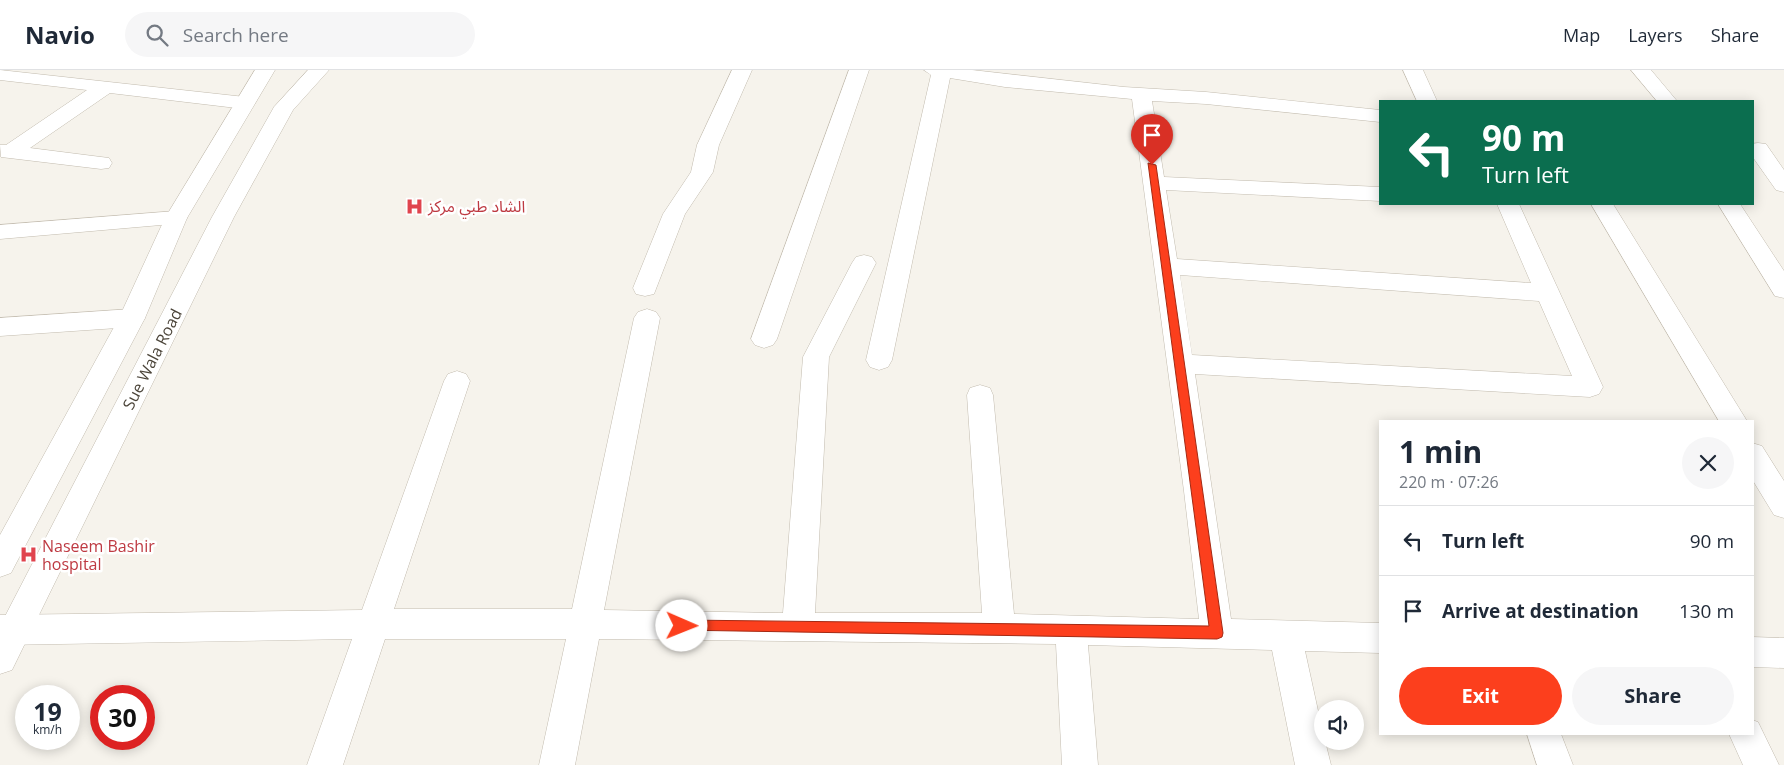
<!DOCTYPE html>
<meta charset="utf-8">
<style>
:root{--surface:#fff;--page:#f6f6f7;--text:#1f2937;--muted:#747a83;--line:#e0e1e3;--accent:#fc3f1d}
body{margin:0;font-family:"Open Sans","Noto Sans Arabic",sans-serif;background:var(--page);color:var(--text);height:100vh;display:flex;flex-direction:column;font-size:19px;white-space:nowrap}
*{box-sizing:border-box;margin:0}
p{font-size:16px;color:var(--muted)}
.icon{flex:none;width:28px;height:28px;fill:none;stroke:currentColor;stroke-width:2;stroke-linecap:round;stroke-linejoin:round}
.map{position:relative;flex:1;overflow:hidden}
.side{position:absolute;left:1379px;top:350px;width:375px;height:315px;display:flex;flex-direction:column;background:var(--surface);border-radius:0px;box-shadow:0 2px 12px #0003}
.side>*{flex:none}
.hud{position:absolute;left:1379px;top:30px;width:375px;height:105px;border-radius:0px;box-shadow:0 2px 12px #0003;background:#0b6e4f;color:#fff;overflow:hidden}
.fabs{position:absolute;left:1314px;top:630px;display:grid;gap:10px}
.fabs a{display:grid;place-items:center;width:50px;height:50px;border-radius:50%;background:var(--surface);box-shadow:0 2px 12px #0003;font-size:25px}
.speed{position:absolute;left:15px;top:615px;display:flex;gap:10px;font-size:25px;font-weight:700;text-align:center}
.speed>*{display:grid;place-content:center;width:65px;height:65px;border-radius:50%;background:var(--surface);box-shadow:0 2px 12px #0003;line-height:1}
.speed small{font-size:12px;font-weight:400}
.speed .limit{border:8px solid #d22;background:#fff;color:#111}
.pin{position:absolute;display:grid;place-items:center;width:42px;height:42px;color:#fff;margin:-51px -21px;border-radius:50% 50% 50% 0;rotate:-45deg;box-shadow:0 0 5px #0007}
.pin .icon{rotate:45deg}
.me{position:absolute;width:55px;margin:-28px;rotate:91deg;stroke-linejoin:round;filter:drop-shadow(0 0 4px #0008)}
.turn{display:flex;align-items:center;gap:18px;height:105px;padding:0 20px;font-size:22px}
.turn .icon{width:65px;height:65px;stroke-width:2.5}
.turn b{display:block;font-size:35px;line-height:42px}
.round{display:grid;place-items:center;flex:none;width:52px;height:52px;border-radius:26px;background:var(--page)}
.head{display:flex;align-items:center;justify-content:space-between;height:85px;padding:0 20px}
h1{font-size:30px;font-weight:700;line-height:38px}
.primary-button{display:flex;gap:10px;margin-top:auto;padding:10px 20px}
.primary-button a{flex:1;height:58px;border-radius:30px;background:var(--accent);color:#fff;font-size:20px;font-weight:700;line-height:58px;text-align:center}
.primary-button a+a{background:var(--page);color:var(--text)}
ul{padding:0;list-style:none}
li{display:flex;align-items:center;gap:15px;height:70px;padding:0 20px;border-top:1px solid var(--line)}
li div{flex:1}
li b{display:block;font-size:19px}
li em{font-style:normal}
header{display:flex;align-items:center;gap:30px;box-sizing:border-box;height:70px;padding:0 25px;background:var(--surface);border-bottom:1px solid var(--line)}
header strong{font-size:24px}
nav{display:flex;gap:28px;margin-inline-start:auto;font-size:18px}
.search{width:350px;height:45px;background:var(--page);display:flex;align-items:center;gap:12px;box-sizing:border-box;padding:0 18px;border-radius:28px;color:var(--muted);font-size:19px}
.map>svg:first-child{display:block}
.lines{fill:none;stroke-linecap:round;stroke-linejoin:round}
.minor-casing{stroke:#c2bbae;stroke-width:1}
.tertiary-casing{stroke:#c2bbae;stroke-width:1}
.minor{fill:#fff;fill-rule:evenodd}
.tertiary{fill:#fff;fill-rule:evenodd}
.route{fill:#fc3f1d;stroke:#a42913}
.labels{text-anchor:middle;stroke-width:5;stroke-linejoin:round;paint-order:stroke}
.health-label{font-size:16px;fill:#be3a42;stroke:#fff;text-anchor:start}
.street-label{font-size:16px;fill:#4b4439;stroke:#fff}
</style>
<header>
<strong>Navio</strong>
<div class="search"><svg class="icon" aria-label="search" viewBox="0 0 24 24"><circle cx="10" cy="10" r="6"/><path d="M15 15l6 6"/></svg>Search here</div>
<nav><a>Map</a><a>Layers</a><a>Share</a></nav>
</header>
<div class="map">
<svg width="1784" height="695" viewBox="0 0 1784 695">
<rect width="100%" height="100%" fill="#f6f3ec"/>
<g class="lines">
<defs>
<g id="minor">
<path d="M0,0L245,27L252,29L255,33L252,37L245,39L110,23L30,78L101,87L109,88L112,93L109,98L101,99L1,87L0,75H6L87,20L0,10Z"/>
<path d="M732,0H752L719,75L713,102L685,144L654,224L645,226L636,224L633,218L663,144L691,102L697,75Z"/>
<path d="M849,0H869L777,269L773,275L764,278L755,275L751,269Z"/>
<path d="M924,0H972L1124,17L1206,22L1380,40V52L1206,34L1152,31L1164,107L1380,117V131L1166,120L1177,189L1531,213L1497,134H1519L1603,317L1599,324L1590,327L1195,304L1231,549L1380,553V583L1305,581L1322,659V671H1325L1331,695H1295L1272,580L1088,575L1098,695H1062L1056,574L599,569L575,695H539L566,569H385L343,695H307L352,569L0,575V545L362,540L444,311L448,304L457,301L466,304L470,311L394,539H572L634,248L638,242L647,239L656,242L660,248L604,540L783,543L803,287L852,193L856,187L864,185L872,187L876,193L829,287L815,543H982L967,325L970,318L980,315L990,318L993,325L1014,544L1199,549L1184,421L1132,29L1005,17L950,8L892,290L888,297L879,300L870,297L866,290L931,5ZM1180,205L1539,231L1572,306L1192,285Z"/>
<path d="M1403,0H1423L1437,31H1417Z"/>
<path d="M1631,0H1651L1677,31H1657Z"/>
<path d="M1758,73L1766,74L1784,100V122L1776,120L1752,86V74Z"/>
<path d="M1591,134H1613L1747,351H1719Z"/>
<path d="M1718,134H1740L1784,201V228L1775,226Z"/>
<path d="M176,141L184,143L187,148L184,153L0,169V155Z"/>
<path d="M132,239L141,242L145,248L141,254L132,257L0,266V248Z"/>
<path d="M1752,373L1762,376L1784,411V448L1774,445L1752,409Z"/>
<path d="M1752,567L1784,568V598L1752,597Z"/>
<path d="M1752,650L1758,652L1779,695H1743L1729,664H1752Z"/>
<path d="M1527,664H1561L1573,695H1537Z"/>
</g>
<g id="tertiary">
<path d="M255,0H275L187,148L145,248L11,503L0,507V465L119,248L165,148Z"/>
<path d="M308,0H329L293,40L234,147L12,600L0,604V556L212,147L274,37Z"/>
</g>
</defs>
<!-- minor casing -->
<use href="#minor" class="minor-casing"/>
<!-- tertiary casing -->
<use href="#tertiary" class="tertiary-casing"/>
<!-- minor -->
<use href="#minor" class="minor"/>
<!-- tertiary -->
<use href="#tertiary" class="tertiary"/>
</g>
<!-- route -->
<path class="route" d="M1148,93L1156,95L1223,563L1222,567L1217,569L677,560L675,556L677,552L682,550L1209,556Z"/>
<!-- icons -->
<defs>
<symbol id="hospital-bare" viewBox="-9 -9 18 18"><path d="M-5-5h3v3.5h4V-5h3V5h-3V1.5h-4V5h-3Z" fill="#e0444e" stroke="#fff" stroke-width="2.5" paint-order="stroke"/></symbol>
</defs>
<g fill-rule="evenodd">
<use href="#hospital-bare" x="402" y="124" width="25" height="25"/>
<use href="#hospital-bare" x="16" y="472" width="25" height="25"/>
</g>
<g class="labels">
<!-- health labels -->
<g class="health-label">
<text x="428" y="142">الشاد طبي مرکز</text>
<text x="42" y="482">Naseem Bashir<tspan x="42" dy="18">hospital</tspan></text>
</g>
<!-- street labels -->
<g class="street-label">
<text transform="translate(152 289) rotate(-63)" y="6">Sue Wala Road</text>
</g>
</g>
</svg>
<div class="fabs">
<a><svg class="icon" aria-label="sound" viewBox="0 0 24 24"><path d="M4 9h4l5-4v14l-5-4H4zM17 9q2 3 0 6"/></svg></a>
</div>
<div class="speed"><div>19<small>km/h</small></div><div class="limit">30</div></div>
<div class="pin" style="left:1152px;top:95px;background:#d93025"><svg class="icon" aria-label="arrive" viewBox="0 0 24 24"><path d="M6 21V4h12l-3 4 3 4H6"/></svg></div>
<svg class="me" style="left:682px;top:556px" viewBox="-20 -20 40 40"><circle r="19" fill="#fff"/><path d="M0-13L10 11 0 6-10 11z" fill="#fc3f1d"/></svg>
<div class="hud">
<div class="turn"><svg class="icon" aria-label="left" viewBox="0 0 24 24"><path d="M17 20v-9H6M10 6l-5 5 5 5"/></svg><div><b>90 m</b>Turn left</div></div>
</div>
<section class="side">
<div class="head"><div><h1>1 min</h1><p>220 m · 07:26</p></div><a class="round"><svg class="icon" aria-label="close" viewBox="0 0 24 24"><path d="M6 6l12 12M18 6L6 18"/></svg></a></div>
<ul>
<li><svg class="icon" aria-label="left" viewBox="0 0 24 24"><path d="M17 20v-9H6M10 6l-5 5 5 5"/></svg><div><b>Turn left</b></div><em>90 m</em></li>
<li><svg class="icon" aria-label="arrive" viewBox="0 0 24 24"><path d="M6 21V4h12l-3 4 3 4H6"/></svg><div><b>Arrive at destination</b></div><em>130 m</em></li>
</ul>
<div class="primary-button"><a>Exit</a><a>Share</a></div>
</section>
</div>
